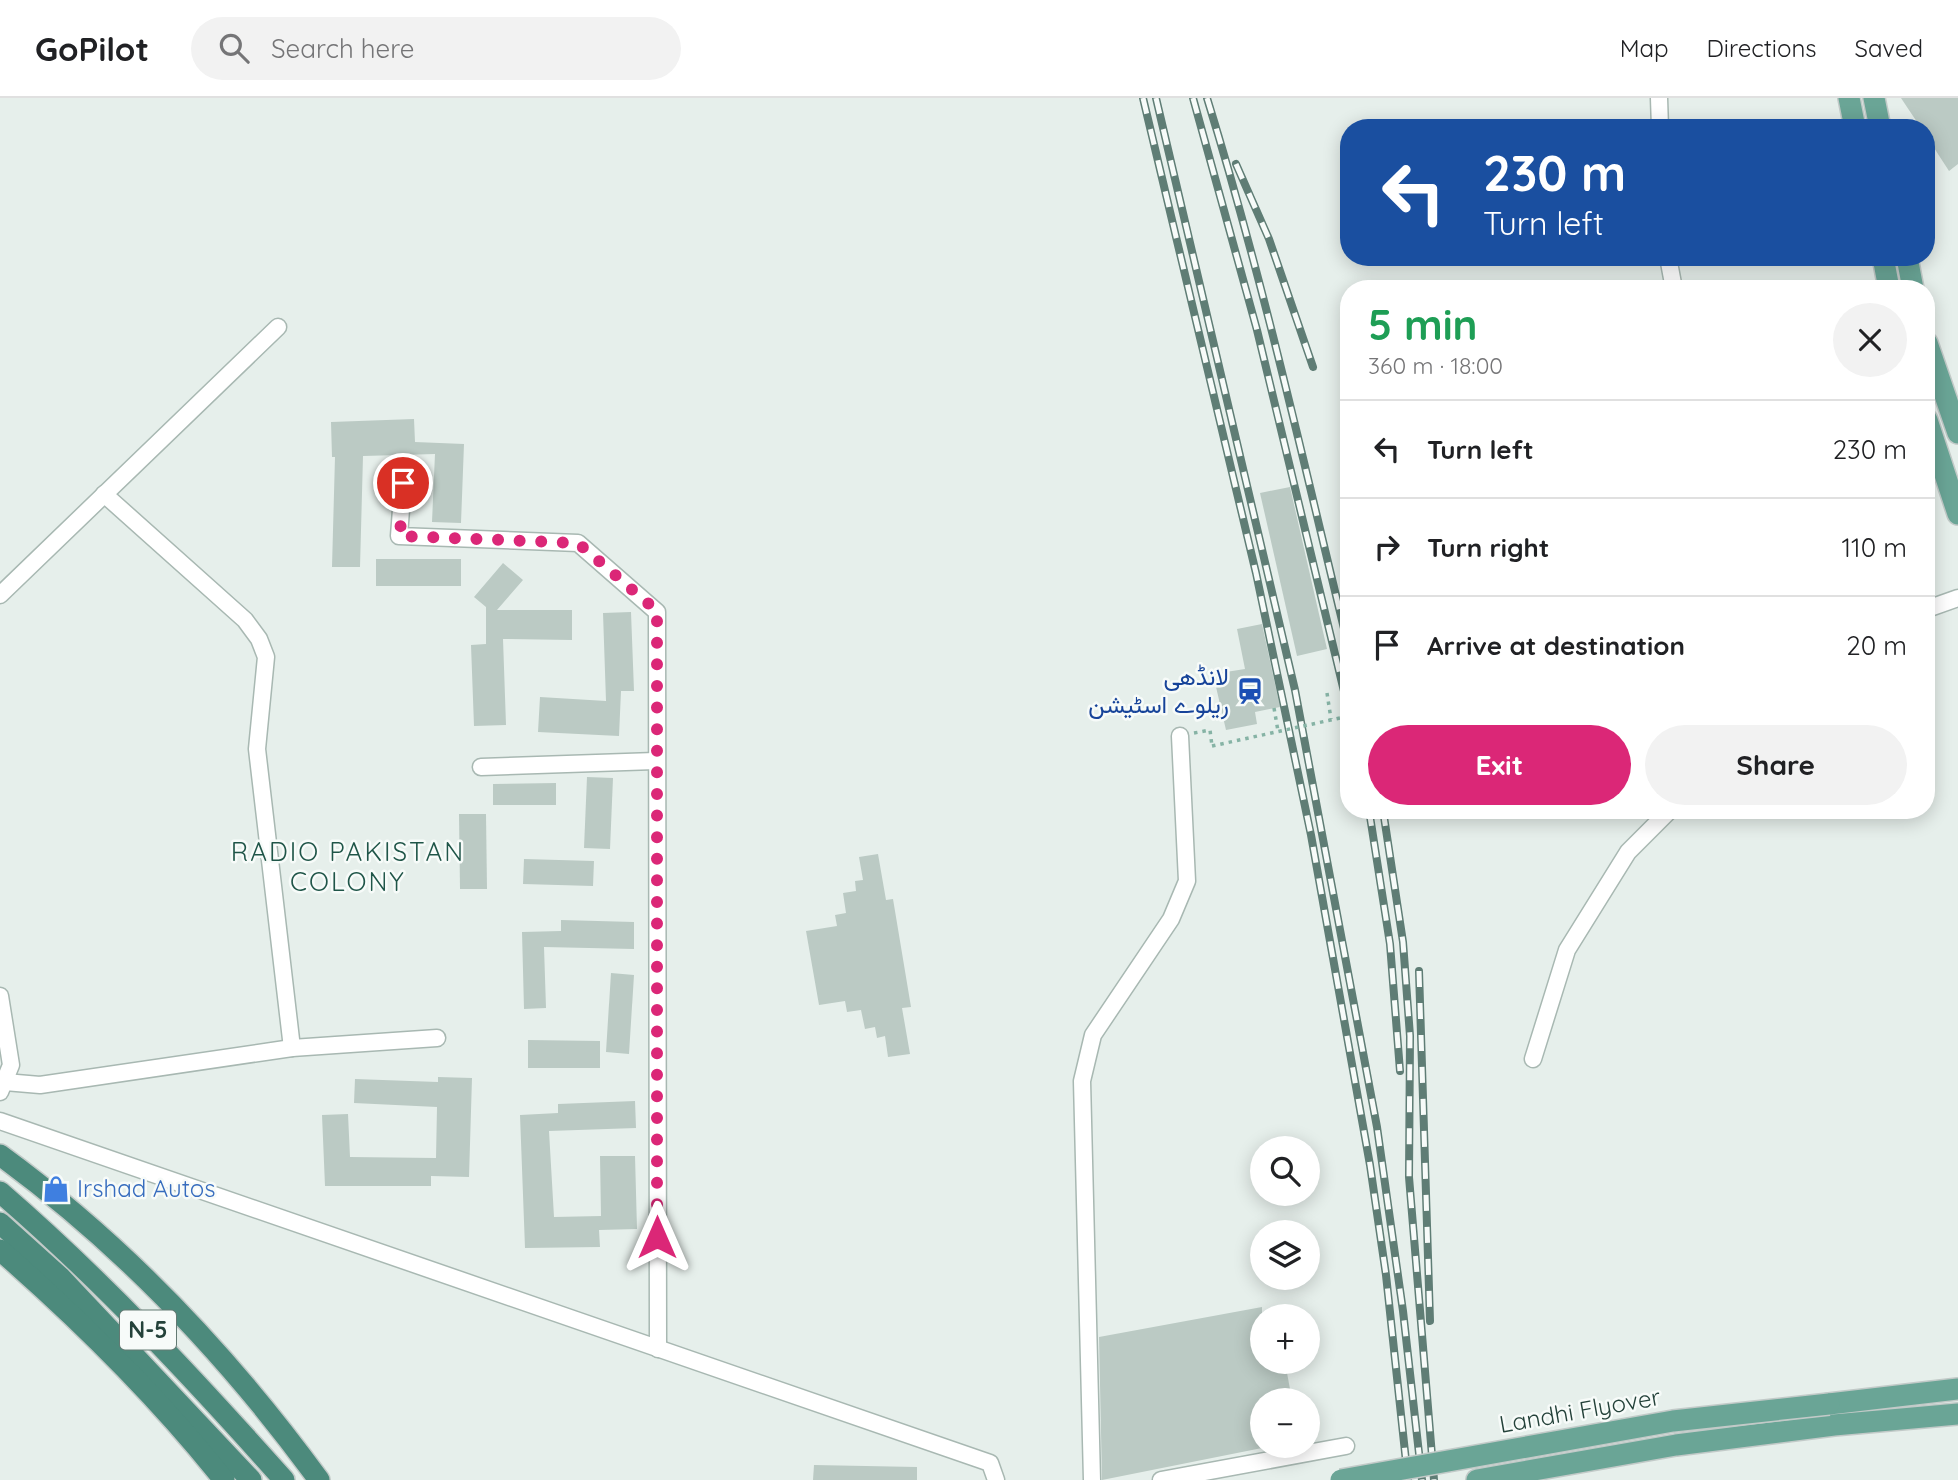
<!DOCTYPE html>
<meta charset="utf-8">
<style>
:root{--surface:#fff;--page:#f2f2f2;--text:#202124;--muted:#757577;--line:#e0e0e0;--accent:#db2777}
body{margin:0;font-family:Quicksand,Vazirmatn,sans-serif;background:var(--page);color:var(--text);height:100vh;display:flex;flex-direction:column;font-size:26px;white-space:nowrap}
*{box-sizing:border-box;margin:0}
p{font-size:23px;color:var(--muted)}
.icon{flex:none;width:38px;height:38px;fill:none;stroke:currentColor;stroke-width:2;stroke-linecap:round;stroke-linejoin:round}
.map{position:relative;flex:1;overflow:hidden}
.side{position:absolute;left:1340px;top:182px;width:595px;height:539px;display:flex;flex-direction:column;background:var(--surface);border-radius:28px;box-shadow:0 4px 18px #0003}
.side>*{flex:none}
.guide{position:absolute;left:1340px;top:21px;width:595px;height:147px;border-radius:28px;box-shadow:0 4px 18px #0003;background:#1a4fa0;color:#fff;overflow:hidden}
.controls{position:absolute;left:1250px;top:1038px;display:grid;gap:14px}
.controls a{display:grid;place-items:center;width:70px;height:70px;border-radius:50%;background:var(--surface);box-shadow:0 4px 18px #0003;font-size:35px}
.pin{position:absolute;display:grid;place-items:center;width:60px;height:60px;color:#fff;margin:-30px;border:4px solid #fff;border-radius:50%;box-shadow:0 2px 7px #0007}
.me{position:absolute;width:77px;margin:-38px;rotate:0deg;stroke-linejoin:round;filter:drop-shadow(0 0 5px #0008)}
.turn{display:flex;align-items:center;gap:24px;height:147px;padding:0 28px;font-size:32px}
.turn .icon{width:91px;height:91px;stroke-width:2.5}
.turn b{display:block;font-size:49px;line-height:60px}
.round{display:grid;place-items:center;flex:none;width:74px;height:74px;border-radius:37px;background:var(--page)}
.head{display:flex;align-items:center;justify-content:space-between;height:119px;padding:0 28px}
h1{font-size:42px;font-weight:700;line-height:52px;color:#1e9e55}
.action{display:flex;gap:14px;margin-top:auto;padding:14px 28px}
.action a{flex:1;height:80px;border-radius:42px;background:var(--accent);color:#fff;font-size:28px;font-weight:700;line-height:80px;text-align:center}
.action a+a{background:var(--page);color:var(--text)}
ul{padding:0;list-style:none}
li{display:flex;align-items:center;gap:21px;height:98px;padding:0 28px;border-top:2px solid var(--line)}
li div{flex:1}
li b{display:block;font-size:26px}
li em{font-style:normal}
header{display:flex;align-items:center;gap:42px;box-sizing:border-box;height:98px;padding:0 35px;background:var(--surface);border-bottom:2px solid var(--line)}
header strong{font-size:33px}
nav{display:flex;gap:38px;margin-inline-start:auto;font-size:24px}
.search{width:490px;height:63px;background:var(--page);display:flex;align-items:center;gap:18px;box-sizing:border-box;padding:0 24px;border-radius:38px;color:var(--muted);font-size:26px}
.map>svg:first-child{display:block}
.building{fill:#bbcac4}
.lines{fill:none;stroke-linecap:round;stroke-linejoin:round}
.minor-casing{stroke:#a8b8b2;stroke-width:19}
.primary-casing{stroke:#c2cac8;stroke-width:24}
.trunk-casing{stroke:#c2cac8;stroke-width:24}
.path{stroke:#86b3a5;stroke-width:3.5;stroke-dasharray:3.5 5;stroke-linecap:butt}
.minor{stroke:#fff;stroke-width:16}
.primary{stroke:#6aa596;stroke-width:21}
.trunk{stroke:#4c8a7c;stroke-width:21}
.rail-casing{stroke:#5f7d75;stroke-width:8}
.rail{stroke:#f7fbf9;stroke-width:5;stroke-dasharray:16;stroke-linecap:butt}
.primary-bridge-casing{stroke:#c2cac8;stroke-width:24;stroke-linecap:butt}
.path-bridge{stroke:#86b3a5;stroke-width:3.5;stroke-dasharray:3.5 5;stroke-linecap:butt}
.primary-bridge{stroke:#6aa596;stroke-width:21}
.route{stroke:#db2777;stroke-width:12;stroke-dasharray:0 21.6}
.labels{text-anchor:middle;stroke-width:5;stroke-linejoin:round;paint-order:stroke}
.shield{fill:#f7fbf9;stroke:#637a73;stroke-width:2}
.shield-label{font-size:23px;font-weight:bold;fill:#24423a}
.transit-label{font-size:24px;fill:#164399;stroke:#f7fbf9;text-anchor:end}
.shop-label{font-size:24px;fill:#366cbe;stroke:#f7fbf9;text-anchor:start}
.street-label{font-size:24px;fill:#24423a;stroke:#f7fbf9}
.neighbourhood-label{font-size:26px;letter-spacing:2px;fill:#1f5548;stroke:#f7fbf9}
</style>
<header>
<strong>GoPilot</strong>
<div class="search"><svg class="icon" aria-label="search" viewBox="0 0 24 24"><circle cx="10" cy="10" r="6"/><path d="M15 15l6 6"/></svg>Search here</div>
<nav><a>Map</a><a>Directions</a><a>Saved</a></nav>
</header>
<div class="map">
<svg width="1958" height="1382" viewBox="0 0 1958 1382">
<rect width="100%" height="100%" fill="#e6efeb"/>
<!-- building -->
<g class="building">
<path d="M1901,0H1958V66L1949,73L1927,39V30H1921Z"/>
<path d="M414,321L415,344L464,346L461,425L432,424L435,356L363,358L360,469H332L335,359H332L331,324Z"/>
<path d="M1290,389L1327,551L1297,558L1260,395Z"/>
<rect x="376" y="461" width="85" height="27"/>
<path d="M503,465L523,482L497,512H572V542L503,541L506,627L474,628L471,547L486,546V509L474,499Z"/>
<path d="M631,514L634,593H621L619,638L538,634L540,599L606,603L603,515Z"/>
<path d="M1262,526L1280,609L1255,614L1257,626L1226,632L1213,576L1245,571L1237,531Z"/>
<path d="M587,679L613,680L610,751L584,750Z"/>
<path d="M556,685V707H493V686Z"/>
<path d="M459,716H486L487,791H460Z"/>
<path d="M878,756L886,802L893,801L911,909L902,910L910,956L888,959L885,938L877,940L875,929L865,931L861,912L847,914L845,903L819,907L806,833L837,828L835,817L846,815L843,795L856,793L855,783L863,782L859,759Z"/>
<path d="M524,761L594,763L593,788L523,786Z"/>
<path d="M561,822L634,824V851L544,849L546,910L524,911L522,834L561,833Z"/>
<path d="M611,875L634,877L629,956L606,954Z"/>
<path d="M528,942L600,943V970H528Z"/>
<path d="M438,979L472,980L469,1079L431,1078V1088H325L322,1017L348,1016L350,1059L436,1060L437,1009L354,1005L355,981L438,984Z"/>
<path d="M635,1003L636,1030L549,1033L554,1119L601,1118L600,1058H635L637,1131L599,1132L600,1149L525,1150L520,1017L558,1015V1006Z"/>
<path d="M1262,1209V1264H1285L1292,1302H1262V1350L1102,1382L1099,1239Z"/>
<path d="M814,1367L917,1369V1382H813Z"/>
</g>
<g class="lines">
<defs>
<g id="minor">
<path d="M1659,0L1660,30"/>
<path d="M1668,159L1674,191"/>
<path d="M403,385L399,438L578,445L657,514L658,1251"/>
<path d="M104,396L245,522L259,541L266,559L257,651L292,950"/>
<path d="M0,497L278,229"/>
<path d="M1927,511L1958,500"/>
<path d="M481,669L655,663"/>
<path d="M0,898L11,967L0,994"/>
<path d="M1533,961L1567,852L1628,754L1670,712"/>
<path d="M5,984L40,987L292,950L437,940"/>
<path d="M0,1023L990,1365L996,1382"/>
<path d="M1092,1382L1082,983L1093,937L1171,821L1187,783L1180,638"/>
<path d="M1161,1382L1346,1348"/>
</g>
<g id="primary">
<path d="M1849,0L1855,30"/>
<path d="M1874,0L1880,30"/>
<path d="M1883,159L1889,191"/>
<path d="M1907,159L1913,191"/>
<path d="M1927,245L1958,335"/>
<path d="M1927,322L1958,416"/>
<path d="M1829,1306L1958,1291"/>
<path d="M1477,1382L1676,1347L1834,1327L1958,1316"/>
</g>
<g id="trunk">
<path d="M0,1057C122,1146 230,1260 319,1382"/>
<path d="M0,1094C103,1183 194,1281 284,1382"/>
<path d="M0,1125L60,1179L251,1382"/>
<path d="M0,1152C80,1222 158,1299 224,1382"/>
</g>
</defs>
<!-- minor casing -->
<use href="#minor" class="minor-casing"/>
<!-- primary casing -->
<use href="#primary" class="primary-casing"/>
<!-- trunk casing -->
<use href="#trunk" class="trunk-casing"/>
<!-- path -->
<g class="path">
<path d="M1327,595L1331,621"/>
<path d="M1274,610L1278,633"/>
<path d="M1194,635L1210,632L1212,648"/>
</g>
<!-- minor -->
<use href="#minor" class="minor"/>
<!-- primary -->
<use href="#primary" class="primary"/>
<!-- trunk -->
<use href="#trunk" class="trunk"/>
<defs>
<g id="rail">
<path d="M1143,0L1256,475L1311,737L1370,1067L1386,1177L1408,1382"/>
<path d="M1156,0L1295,592L1377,1029L1403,1213L1422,1382"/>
<path d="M1193,0L1257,232L1349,614"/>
<path d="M1207,0C1263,181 1304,367 1349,551"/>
<path d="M1236,66L1269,141L1313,269"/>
<path d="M1369,712L1390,846L1400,973"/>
<path d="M1383,712L1403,844L1410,938L1409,1079L1434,1382"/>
<path d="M1419,873L1430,1223"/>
</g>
</defs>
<!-- rail casing -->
<use href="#rail" class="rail-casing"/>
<!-- rail -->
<use href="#rail" class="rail"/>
<defs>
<path id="primary-bridge" d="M1341,1382L1673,1323L1829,1306"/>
</defs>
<!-- primary-bridge casing -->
<use href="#primary-bridge" class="primary-bridge-casing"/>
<!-- path-bridge -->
<path class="path-bridge" d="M1212,648L1349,618"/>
<!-- primary-bridge -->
<use href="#primary-bridge" class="primary-bridge"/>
</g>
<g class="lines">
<!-- route -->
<path class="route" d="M403,385L400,438L578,445L657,513V1139"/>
</g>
<!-- icons -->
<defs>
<symbol id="station-bare" viewBox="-9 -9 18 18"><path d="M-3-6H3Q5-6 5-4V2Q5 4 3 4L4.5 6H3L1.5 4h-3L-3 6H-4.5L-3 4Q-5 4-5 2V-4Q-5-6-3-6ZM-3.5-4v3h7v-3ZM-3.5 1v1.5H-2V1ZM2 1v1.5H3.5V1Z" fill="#1a4fb4" stroke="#f7fbf9" stroke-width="2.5" paint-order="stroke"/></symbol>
<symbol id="shop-bare" viewBox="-9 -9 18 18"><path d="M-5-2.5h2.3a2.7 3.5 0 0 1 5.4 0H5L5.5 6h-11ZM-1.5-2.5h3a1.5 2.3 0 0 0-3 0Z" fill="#3f7fe0" stroke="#f7fbf9" stroke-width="2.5" paint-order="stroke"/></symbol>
</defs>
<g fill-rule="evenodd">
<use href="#station-bare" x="1231" y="574" width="38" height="38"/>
<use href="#shop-bare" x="37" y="1072" width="38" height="38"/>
</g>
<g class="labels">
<!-- shield labels -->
<rect class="shield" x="120" y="1212.5" width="56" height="39" rx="5"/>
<g class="shield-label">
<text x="148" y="1240">N-5</text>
</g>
<!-- transit labels -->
<g class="transit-label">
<text x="1229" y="587">لانڈھی<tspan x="1229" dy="28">ریلوے اسٹیشن</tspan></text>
</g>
<!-- shop labels -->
<g class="shop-label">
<text x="77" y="1099">Irshad Autos</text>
</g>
<!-- street labels -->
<g class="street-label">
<text transform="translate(1580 1313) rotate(-10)" y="8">Landhi Flyover</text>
</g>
<!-- neighbourhood labels -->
<g class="neighbourhood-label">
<text x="348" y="763">RADIO PAKISTAN<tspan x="348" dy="30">COLONY</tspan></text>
</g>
</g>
</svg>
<div class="controls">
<a><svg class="icon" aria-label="search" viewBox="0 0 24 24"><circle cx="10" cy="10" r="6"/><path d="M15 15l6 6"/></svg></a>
<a><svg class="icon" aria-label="layers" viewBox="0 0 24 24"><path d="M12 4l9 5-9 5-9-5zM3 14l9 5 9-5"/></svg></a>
<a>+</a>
<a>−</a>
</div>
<div class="pin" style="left:403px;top:385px;background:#d93025"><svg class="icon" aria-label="arrive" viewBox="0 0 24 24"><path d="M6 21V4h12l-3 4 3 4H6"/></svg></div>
<svg class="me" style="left:657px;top:1139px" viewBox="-20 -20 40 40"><path d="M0-17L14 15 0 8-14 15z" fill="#db2777" stroke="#fff" stroke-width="4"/></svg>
<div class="guide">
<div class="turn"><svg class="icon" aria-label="left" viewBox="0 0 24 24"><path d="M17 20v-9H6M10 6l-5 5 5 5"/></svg><div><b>230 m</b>Turn left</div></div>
</div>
<section class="side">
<div class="head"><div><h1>5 min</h1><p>360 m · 18:00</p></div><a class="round"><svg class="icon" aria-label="close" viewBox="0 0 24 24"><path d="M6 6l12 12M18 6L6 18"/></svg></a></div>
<ul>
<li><svg class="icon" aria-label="left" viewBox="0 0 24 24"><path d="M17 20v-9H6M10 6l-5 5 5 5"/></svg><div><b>Turn left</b></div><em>230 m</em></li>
<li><svg class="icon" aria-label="right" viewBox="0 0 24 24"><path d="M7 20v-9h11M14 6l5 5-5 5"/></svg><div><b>Turn right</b></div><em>110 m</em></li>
<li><svg class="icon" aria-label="arrive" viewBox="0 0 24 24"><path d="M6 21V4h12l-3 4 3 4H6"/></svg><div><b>Arrive at destination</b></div><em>20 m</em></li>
</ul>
<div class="action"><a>Exit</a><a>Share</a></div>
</section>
</div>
